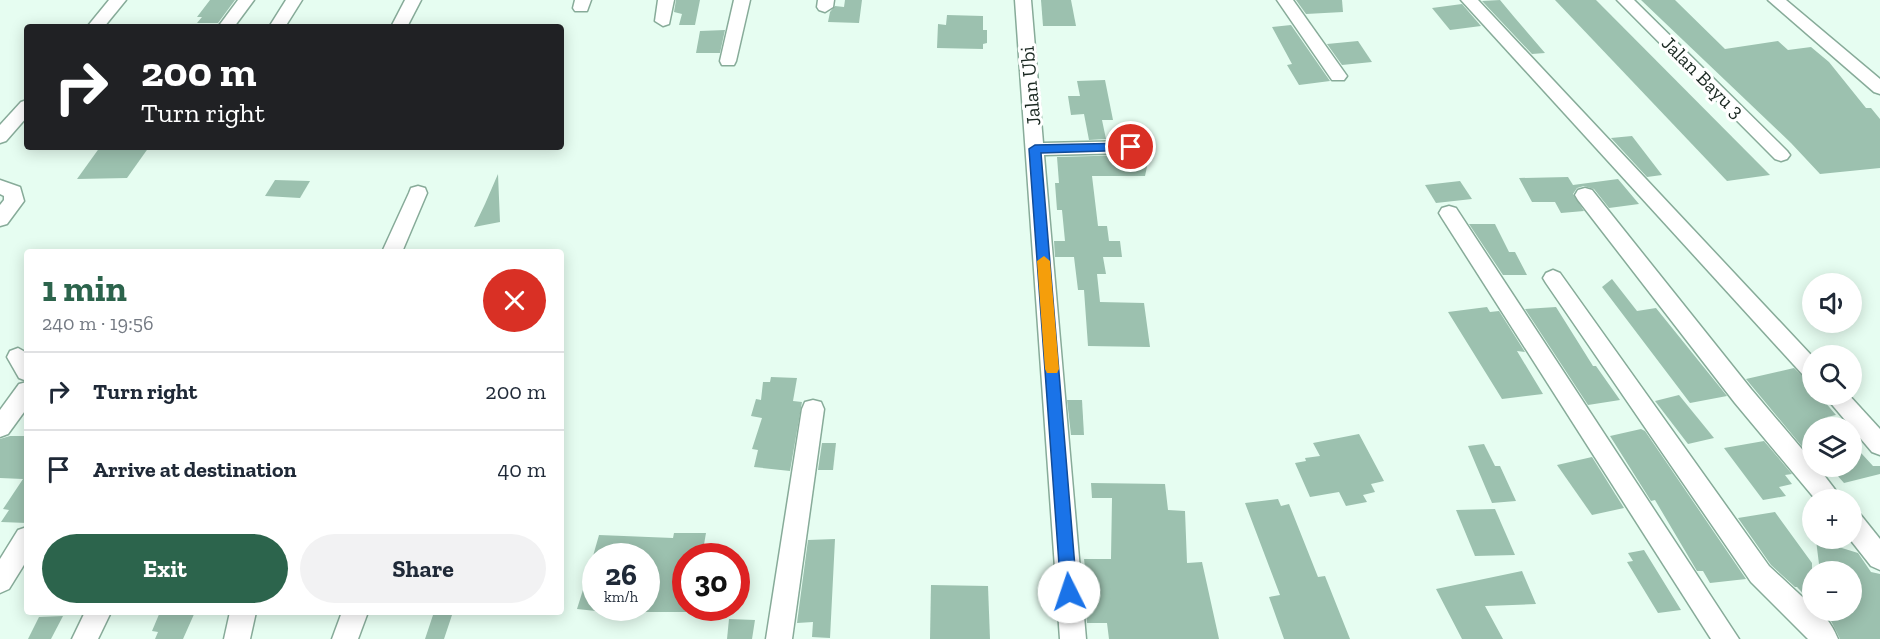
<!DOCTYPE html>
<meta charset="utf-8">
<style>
:root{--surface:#fff;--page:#f2f2f3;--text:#1f2937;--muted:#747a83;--line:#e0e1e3;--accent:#2c644c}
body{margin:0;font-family:"Zilla Slab",serif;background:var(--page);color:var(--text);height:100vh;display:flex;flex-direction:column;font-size:22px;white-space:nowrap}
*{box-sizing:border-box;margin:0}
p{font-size:20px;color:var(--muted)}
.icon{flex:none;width:33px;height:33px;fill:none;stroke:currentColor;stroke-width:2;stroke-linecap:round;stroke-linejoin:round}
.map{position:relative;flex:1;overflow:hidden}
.panel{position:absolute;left:24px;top:249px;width:540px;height:366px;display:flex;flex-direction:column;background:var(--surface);border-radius:6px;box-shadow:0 3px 15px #0003}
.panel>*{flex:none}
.guide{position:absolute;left:24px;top:24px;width:540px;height:126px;border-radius:6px;box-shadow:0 3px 15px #0003;background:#202124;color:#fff;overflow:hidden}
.tools{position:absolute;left:1802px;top:273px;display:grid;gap:12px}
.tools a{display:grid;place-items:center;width:60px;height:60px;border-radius:50%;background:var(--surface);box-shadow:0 3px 15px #0003;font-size:30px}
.speed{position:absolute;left:582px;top:543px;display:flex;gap:12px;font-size:30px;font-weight:700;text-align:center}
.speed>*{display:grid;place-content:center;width:78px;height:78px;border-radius:50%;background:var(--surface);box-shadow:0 3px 15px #0003;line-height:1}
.speed small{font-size:15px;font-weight:400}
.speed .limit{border:9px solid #d22;background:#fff;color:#111}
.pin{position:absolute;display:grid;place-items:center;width:51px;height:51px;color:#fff;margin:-26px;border:3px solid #fff;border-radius:50%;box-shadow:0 2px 6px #0007}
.me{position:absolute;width:66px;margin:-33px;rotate:356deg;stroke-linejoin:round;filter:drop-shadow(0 0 4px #0008)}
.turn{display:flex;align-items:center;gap:21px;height:126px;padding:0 18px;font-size:27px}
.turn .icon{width:78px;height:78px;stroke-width:2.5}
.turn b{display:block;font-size:42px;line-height:51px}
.round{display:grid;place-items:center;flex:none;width:63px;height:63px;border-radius:32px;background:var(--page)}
.summary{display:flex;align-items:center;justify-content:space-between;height:102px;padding:0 18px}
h1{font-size:36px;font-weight:800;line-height:45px;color:var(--accent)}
.button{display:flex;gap:12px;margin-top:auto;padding:12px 18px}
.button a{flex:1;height:69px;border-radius:36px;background:var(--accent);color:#fff;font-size:24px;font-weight:800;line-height:69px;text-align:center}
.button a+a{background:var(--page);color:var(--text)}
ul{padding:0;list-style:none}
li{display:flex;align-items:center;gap:18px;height:78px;padding:0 18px;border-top:2px solid var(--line)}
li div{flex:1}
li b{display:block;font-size:22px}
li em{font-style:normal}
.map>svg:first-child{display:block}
.building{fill:#9cc1af}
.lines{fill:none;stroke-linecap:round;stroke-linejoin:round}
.minor-casing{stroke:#87ab99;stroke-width:3}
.minor{fill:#fff;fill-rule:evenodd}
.route{fill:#1a73e8;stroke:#114b97;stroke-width:1.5}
.slow{fill:#f59e0b}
.labels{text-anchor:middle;stroke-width:6;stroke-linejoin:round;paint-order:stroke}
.street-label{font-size:20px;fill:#1a2821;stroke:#fff}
</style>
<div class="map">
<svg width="1880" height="639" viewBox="0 0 1880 639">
<rect width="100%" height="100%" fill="#e6fdf1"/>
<!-- building -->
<g class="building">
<path d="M210,0H235L218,23H197L202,17H197Z"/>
<path d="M676,0H700L695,25H679L682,14L674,12Z"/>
<path d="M845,0H862L859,23L828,22L830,12L835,6L844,7Z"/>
<path d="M1041,0H1071L1076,26H1043Z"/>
<path d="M1296,0H1342L1343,12L1306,14Z"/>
<path d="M1500,0L1515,18L1545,53L1532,54L1482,1Z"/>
<path d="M1555,0H1596L1770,175L1727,181Z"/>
<path d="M1641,0H1675L1725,49L1778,41L1788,50L1811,47L1829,62L1866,108H1871L1880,119V168L1820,174L1791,143Z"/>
<path d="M1462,4L1481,26L1450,30L1432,8Z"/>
<path d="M947,15L983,16V30H987V43L983,44V49L937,48L938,24L946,25Z"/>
<path d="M1291,25L1330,81L1299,85L1287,65L1292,64L1272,27Z"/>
<path d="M725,30L720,53H696L700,31Z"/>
<path d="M1358,41L1372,62L1342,65L1327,44Z"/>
<path d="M1105,80L1113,120H1102L1106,139L1089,140L1084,114L1071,115L1068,96H1080L1077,81Z"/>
<path d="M1632,136L1662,175L1647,177L1611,138Z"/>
<path d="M100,147H149L127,178L77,179Z"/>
<path d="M1139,151L1148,162L1145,176H1092L1098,226H1107L1109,241H1120L1122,257H1103L1106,274H1097L1100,302L1144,303L1150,347L1088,346L1084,290H1078L1074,257H1055L1054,241H1065L1062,210H1057L1055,183H1059L1057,157L1131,155Z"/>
<path d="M498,174L500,222L474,227L485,204Z"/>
<path d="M1568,177L1573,185L1618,179L1639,204L1609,208L1594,189L1584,186L1577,188L1573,194L1584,211L1561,213L1555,202H1532L1519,178Z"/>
<path d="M275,180L310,181L300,198L265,196Z"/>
<path d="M1460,181L1472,199L1436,203L1425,185Z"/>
<path d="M1469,224H1495L1509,252H1515L1527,275H1503Z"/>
<path d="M1612,279L1637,311L1656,308L1727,396L1690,403L1602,287Z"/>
<path d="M1487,307L1490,312L1499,311L1525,352L1517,351L1543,394L1502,399L1448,312Z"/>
<path d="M1556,307L1593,366H1596L1620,400L1588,405L1525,309Z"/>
<path d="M1794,368L1810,383L1812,394H1818L1836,415L1827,417L1837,428H1812V449L1805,450L1746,379Z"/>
<path d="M771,377L797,378L793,401L802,402L790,471L754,467L758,450L752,449L762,418L751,416L756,399L761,400L763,382H770Z"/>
<path d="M1679,395L1714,438L1688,444L1655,401Z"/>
<path d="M1067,400H1082L1084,435H1071Z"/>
<path d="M1641,429L1645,431L1746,579L1710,583L1703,571H1697L1655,500L1651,501L1610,436Z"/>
<path d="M1359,434L1384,481L1371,484L1375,492L1363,495L1367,502L1346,506L1339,492L1310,497L1295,463L1306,461L1305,458L1320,456L1313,443Z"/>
<path d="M10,436H27V523L1,522L9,510L3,509L23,479L0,478V439Z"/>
<path d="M1764,441L1792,474L1785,475L1792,484L1779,487L1786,496L1763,500L1724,448Z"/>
<path d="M1851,442L1873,466H1880V474L1844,483L1829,466H1851Z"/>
<path d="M822,443H836L833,470H818Z"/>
<path d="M1484,444L1495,466H1500L1516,501L1492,503L1468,446Z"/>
<path d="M1592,457L1624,508L1592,515L1557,465Z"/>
<path d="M1091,483L1165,484L1168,510L1185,511L1187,563L1202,562L1219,639H1109L1107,623H1087L1085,603H1089L1084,559H1111L1112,498H1092Z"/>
<path d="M1278,499L1281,506L1289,504L1318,577L1325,576L1350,639H1284L1269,597L1280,595L1245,503Z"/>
<path d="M1495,509L1515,555L1475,556L1456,510Z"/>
<path d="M1775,512L1812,563V603L1797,587H1795L1771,565L1738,518Z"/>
<path d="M674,533H706L702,556H686V612H644L654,563H646V556H593L599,535L673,538Z"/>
<path d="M835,539L830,638L812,637L813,622L797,623L808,540Z"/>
<path d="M1816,540L1858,553L1871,572L1880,574V639H1840L1830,619L1820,610H1855L1851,572H1820Z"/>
<path d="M1644,550L1681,610L1658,613L1627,562L1633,561L1628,553Z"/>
<path d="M592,561H596V611L577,609Z"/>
<path d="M1522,571L1536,604L1485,606L1503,639H1462L1436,589Z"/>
<path d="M931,585L988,586L990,639H930Z"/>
<path d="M160,612H195L183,639H155L158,632L152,631Z"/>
<path d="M434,612H453L444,639H425Z"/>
<path d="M63,616L51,639H28L39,617Z"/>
<path d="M729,619L755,620L752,639H727Z"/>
</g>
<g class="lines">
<defs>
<g id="minor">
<path d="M109,0H126L104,27H87Z"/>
<path d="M238,0H254L234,27H218Z"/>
<path d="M286,0H302L285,27H269Z"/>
<path d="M405,0H421L407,27H391Z"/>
<path d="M575,0H591L587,11H575L573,8Z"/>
<path d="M658,0H674L669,24L663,26L655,21Z"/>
<path d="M734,0H750L736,61L734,65H722L720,61Z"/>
<path d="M818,0H834L833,7L825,12L819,10L817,7Z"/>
<path d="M1015,0H1031L1043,143L1131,141L1137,143L1140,147L1137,151L1131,153L1044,155L1086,639H1060Z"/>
<path d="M1277,0H1293L1347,76L1344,80H1332Z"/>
<path d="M1461,0H1478L1812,356V379L1804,376Z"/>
<path d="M1617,0H1634L1787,151L1790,155L1787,159L1781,161L1775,159Z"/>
<path d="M1768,0H1786L1880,79V94L1874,92Z"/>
<path d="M27,100V117L6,141L0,143V125L21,102Z"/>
<path d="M0,180L20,187L24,201L7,224L0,226V205L4,200V196L0,194Z"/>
<path d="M418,186L425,188L427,193L402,252H382L409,193L411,188Z"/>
<path d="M1585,188L1592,190L1751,389L1812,461V466H1817L1843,500H1816L1735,403L1578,200L1575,195L1578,190Z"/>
<path d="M1449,206L1456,208L1739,639H1711L1442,218L1439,213L1442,208Z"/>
<path d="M1553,270L1560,273L1769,566L1812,606V610C1824,610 1834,629 1838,639H1808L1751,582L1546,283L1543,278L1546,273Z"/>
<path d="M18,348L27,353V381L19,378L7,357L10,351Z"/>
<path d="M27,382V408L8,434L0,437V410L19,384Z"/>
<path d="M1823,394H1848L1880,429V455L1872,452Z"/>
<path d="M813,400L821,402L824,409L792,639H766L802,409L805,402Z"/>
<path d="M1851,511L1860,514L1880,539V570L1871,566L1849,538Z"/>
<path d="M27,527V560L9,589L0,593V559L18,530Z"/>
<path d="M85,612H111L98,639H72Z"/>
<path d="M230,612H256L250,639H224Z"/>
<path d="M342,612H368L358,639H332Z"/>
</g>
</defs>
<!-- minor casing -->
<use href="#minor" class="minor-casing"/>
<!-- minor -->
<use href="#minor" class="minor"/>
</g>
<!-- route -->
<path class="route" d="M1131,143L1136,145V150L1041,153L1077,592L1075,597L1069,600L1063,597L1061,592L1029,149L1035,145Z"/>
<!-- slow -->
<path class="slow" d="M1044,256L1050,261L1059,369L1057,373H1047L1045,369L1037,261Z"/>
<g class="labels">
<!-- street labels -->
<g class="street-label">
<text transform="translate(1703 77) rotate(45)" y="7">Jalan Bayu 3</text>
<text transform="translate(1030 86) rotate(-95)" y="7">Jalan Ubi</text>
</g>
</g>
</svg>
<div class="tools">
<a><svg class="icon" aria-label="sound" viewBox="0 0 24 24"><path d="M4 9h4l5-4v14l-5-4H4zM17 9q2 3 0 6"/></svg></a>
<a><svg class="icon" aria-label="search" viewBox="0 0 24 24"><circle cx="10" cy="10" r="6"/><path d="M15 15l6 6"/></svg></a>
<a><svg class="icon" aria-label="layers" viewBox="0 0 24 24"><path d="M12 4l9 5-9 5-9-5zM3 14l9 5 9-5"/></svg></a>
<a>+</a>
<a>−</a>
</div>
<div class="speed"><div>26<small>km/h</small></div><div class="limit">30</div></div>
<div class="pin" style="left:1131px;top:147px;background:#d93025"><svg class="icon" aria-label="arrive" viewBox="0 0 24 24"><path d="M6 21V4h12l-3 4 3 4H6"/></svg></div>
<svg class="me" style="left:1069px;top:592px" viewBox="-20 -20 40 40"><circle r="19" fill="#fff"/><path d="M0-13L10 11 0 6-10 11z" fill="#1a73e8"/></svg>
<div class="guide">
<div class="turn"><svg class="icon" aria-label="right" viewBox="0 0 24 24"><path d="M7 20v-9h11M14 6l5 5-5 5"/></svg><div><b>200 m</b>Turn right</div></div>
</div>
<section class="panel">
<div class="summary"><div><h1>1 min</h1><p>240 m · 19:56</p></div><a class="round" style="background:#d93025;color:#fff"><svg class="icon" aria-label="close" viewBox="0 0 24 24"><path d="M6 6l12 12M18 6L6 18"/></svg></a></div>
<ul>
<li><svg class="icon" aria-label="right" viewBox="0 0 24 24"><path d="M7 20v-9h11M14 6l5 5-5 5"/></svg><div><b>Turn right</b></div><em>200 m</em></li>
<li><svg class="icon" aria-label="arrive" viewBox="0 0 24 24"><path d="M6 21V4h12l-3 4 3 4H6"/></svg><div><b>Arrive at destination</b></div><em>40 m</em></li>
</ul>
<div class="button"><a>Exit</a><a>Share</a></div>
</section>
</div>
